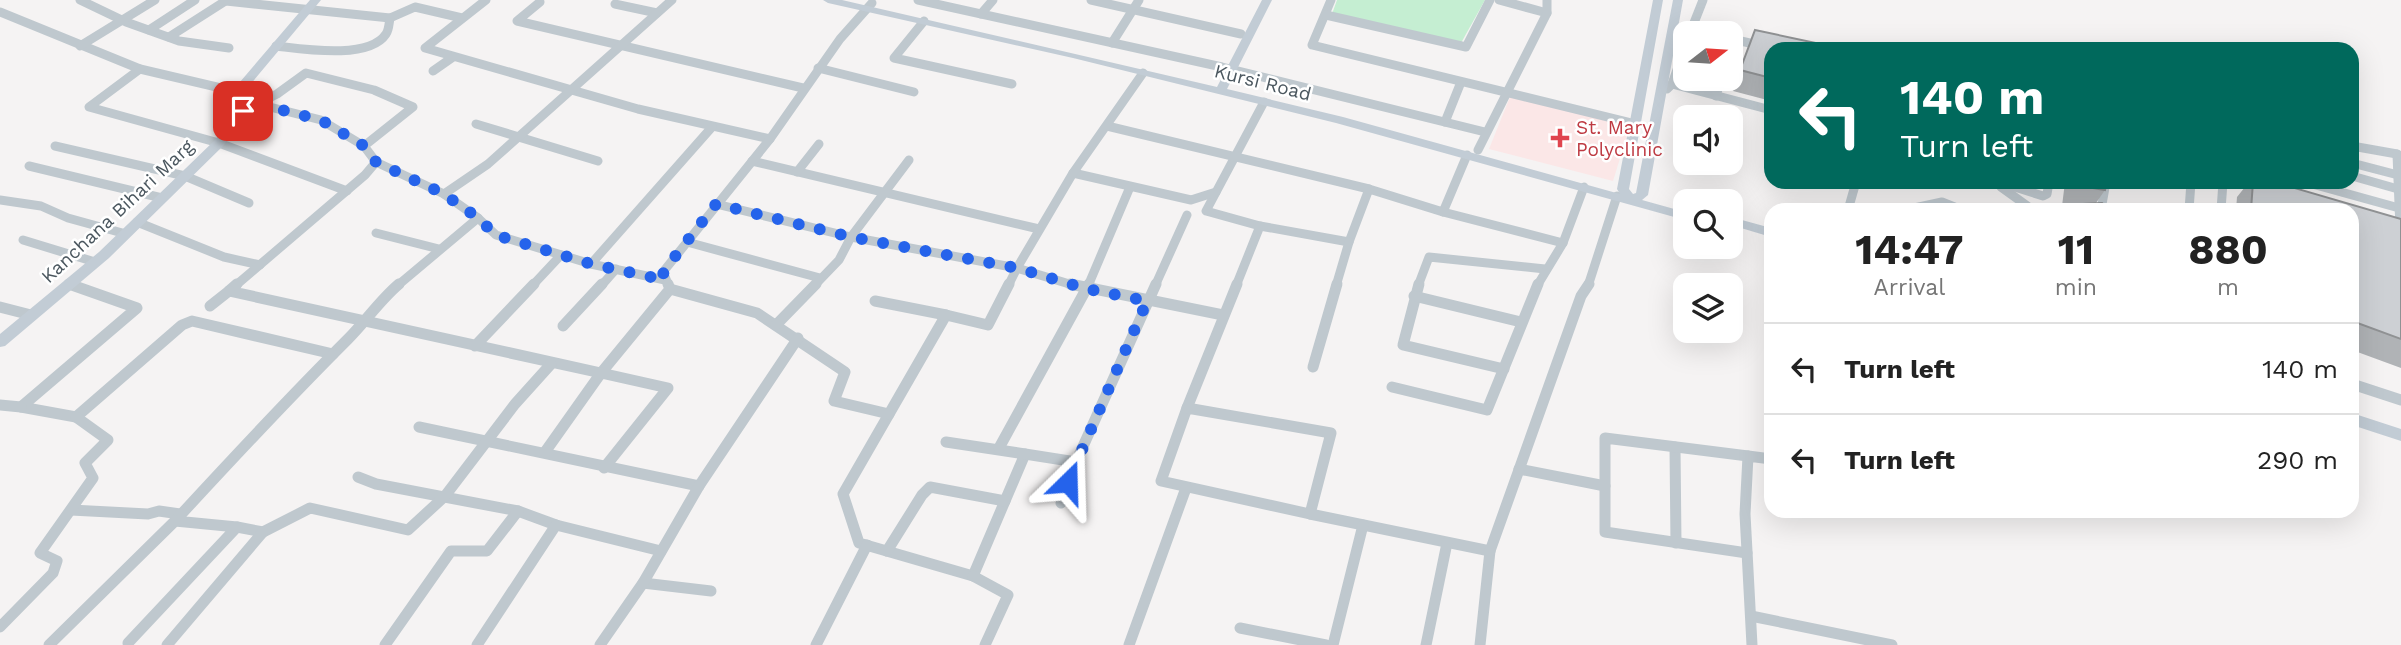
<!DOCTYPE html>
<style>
:root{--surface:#fff;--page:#f2f2f2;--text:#222;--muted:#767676;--line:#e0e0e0}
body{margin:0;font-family:"Work Sans",sans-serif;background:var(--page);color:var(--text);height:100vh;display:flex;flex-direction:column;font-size:26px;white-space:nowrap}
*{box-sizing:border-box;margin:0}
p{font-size:23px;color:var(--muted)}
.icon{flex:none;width:38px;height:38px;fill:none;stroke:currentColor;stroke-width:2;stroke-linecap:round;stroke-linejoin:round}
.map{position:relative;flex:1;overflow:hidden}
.details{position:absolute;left:1764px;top:203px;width:595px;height:315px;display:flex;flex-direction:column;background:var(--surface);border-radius:21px;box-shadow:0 7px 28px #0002}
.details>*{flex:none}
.banner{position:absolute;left:1764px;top:42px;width:595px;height:147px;border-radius:21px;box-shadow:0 7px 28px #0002;background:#00695c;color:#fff;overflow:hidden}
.needle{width:46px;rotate:73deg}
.fabs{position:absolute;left:1673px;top:21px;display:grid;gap:14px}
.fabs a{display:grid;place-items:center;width:70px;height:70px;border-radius:14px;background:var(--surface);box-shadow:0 7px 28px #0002;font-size:35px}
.pin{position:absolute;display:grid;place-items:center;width:60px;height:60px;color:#fff;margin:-30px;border-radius:14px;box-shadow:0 4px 10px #0006}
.me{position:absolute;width:77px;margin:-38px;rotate:22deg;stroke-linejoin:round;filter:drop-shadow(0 0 5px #0008)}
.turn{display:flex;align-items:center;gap:24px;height:147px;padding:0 21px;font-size:32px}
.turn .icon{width:91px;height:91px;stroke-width:2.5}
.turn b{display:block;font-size:49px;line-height:60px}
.eta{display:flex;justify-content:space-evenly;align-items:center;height:119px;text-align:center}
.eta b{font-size:42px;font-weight:700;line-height:49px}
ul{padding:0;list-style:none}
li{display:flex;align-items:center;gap:21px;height:91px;padding:0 21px;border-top:2px solid var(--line)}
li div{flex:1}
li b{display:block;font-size:26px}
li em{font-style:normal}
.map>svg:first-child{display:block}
.medical{fill:#fbe7e7}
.green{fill:#c5eed2}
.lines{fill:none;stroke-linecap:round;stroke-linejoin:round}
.street-far1{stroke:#bfc8ce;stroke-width:9}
.street{stroke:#bfc8ce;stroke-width:11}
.secondary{fill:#c2ccd5;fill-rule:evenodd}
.wall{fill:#b0b3b6}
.building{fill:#cdd0d4;stroke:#909294;stroke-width:2}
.route{stroke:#2563eb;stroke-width:12;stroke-dasharray:0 21.6}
.health-dot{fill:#e0444e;stroke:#fff;stroke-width:2.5}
.labels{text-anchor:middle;stroke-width:5;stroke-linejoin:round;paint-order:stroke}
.street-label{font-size:19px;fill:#4b575f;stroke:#fff}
.health-label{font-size:19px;fill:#be3a42;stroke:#fff;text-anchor:start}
</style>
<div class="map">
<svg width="2401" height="645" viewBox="0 0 2401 645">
<rect width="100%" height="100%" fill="#f5f3f3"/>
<!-- medical -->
<path class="medical" d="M1510,97L1630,126L1613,181L1489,149Z"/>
<!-- green -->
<path class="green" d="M1337,0H1485L1461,43L1332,14Z"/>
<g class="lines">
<!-- street-far1 -->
<g class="street-far1">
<path d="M80,0L126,22L179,41L229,48"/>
<path d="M486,0L425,48L638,109L770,139"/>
<path d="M918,0L1222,67L1485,132"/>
<path d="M1091,0L1241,34"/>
<path d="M1331,0L1312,45L1636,124"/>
<path d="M1499,0L1547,13"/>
<path d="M226,1L390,18L415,7L462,18"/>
<path d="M540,2L517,21L803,88"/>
<path d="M615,4L657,13"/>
<path d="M0,12L140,69L238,92"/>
<path d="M981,14L993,0"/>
<path d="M1326,15L1466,47L1490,0"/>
<path d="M924,21L894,58L1012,84"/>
<path d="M149,30L195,0"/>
<path d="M1690,33L1703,0"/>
<path d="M169,37L227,0"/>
<path d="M1112,43L1139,0"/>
<path d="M1731,43L1732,39L1776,49"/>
<path d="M80,46L155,0"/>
<path d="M276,46C303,49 369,60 386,34C389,30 389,23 390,18"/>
<path d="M818,68L914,92"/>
<path d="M140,69L89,107L219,143L347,191"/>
<path d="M433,71L453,57"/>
<path d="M1672,84L1771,110"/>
<path d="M1667,89L1672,84L1685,47"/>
<path d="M1716,96L1721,79"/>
<path d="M1264,102L1206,211L1260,226L1349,242L1369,189L1443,212L1467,155"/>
<path d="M258,104L321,120L364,146"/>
<path d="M1445,122L1461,82"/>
<path d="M476,124L598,161"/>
<path d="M1107,126L1369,189"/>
<path d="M55,146L185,176L249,203"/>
<path d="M2352,146L2397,154"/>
<path d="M1478,150L1547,13V0"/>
<path d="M752,161L1039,229"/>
<path d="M376,162L444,194L478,218L496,235L591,264L665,280"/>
<path d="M2352,163L2398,175"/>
<path d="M29,166L162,198"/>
<path d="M797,172L819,144"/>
<path d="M1073,173L1191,200L1216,192"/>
<path d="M2352,176L2398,189"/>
<path d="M1999,182L2043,196L2047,194L2049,182"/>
<path d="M2305,182L2399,208"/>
<path d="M2001,187L2033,210"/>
<path d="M444,194L488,164L672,0"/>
<path d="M0,200L41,206L68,218L126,234"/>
<path d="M716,204L851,237L1017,268L1008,286"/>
<path d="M1848,210L1856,182"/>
<path d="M1905,210L1942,202L1962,210"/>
<path d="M2101,210L2106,182"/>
<path d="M2189,210L2191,182"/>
<path d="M2221,210L2223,182"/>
<path d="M1443,212L1563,243"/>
<path d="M137,222L224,257L260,265"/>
<path d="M2400,229L2397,154L2401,156"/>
<path d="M376,233L439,249"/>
<path d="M23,240L95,262"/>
<path d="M687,242L820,278"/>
<path d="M591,264L712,127"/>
<path d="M69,284L74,286"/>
<path d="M235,286L365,175L376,162L364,146L413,107L374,90L306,73L277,94L243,111"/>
<path d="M397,286L478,218"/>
<path d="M532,286L561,255"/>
<path d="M601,286L616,269"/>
<path d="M669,286L663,272L770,139L840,39L872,3"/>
<path d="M814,286L839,260L851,237L909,160"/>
<path d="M1076,286L1017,268L1073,173L1143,73"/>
<path d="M1088,286L1130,187"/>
<path d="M1155,286L1187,215"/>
<path d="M1236,286L1260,226"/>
<path d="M1336,286L1349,242"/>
<path d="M1418,286L1429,257L1545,269"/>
<path d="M1537,286L1563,243L1584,187"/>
<path d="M1588,286L1617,196"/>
</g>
<!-- street -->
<g class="street">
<path d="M69,284L137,308L21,407L76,417L182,325L192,321L333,354"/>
<path d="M237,284L229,291L601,373L670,289L668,284"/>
<path d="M1009,284L988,325L946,315L843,494L859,543L973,576L1025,454L1076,462L1156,284"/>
<path d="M1070,284L1223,315"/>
<path d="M1419,284L1403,345L1504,369"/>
<path d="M670,289L757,313L845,372L834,401L889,414"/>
<path d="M1414,296L1521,322"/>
<path d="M875,301L946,315"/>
<path d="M210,306L229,291"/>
<path d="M0,307L31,315"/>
<path d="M776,325L816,284"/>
<path d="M563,326L602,284"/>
<path d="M475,346L534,284"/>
<path d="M1313,367L1337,284"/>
<path d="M2352,384L2401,400"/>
<path d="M1392,387L1487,410L1538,284"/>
<path d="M0,405L21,407"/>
<path d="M1187,408L1331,433L1310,514L1161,481Z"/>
<path d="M1187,408L1237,284"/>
<path d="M419,427L699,486"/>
<path d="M946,442L1025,454"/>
<path d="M1675,447L1676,543"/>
<path d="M999,448L1089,284"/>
<path d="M545,452L601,373L668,388L604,468"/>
<path d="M1519,469L1605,486"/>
<path d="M358,477L376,484L518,511L556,525"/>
<path d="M1061,503L1076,462"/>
<path d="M71,510L148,514L159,511L180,514"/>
<path d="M1310,514L1490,551L1480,645"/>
<path d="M237,527L263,532L310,508L408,530L445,496L515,404L551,364"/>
<path d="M887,551L922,495L930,487L1005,501"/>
<path d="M1490,551L1581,296L1589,284"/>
<path d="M1747,553L1605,532V438L1748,456"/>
<path d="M973,576L1008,595L985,645"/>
<path d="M643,583L711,591"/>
<path d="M1751,616L1892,645"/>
<path d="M0,627L53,573L57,561L40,553L93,478L85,463L108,440L76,417"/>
<path d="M1240,628L1326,645"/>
<path d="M128,643L237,527L175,521C232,459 289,398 348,339C366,321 380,300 399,284"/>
<path d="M49,645L175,521"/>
<path d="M167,645L263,532"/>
<path d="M385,645L451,551H487L518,511"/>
<path d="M477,645L556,525L661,551"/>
<path d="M600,645L643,583L699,486L798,338"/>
<path d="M816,645L867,545"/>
<path d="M1129,645L1186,488"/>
<path d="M1333,645L1363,525"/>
<path d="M1426,645L1447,543"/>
<path d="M1752,645L1745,514L1748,456L1771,459"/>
</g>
<!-- secondary -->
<g class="secondary">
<path d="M310,0H321L244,92L249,111L223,146L109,258L5,346L0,347V334L99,252L215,140L237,111L232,92L234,89Z"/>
<path d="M823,0H842L1217,87L1262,0H1272L1227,89L1343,117L1620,194L1617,189L1653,0H1663L1629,189L1633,194L1636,193L1673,0H1683L1648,195L1642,200L1685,212V220L1336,123L1073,58L828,3Z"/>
<path d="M1731,217L1771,228V237L1731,225Z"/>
<path d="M2352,413L2401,429V441L2352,425Z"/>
</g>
</g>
<!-- wall -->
<g class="wall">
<path d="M1755,30L1771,49V101L1733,91Z"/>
<path d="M2065,182H2107L2105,190L2096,203L2108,210H2061L2063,206H2062Z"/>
<path d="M2249,182H2274L2401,219V368L2352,350V210H2236L2237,197Z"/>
</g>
<!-- building -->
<g class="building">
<path d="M1755,30L1844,49H1771V78L1740,70Z"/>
<path d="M2076,182H2107L2105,190L2075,185Z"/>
<path d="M2253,182H2274L2401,219V339L2352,321V210H2251Z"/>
<path d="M2102,203L2108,210H2067L2064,205Z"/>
</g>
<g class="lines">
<!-- route -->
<path class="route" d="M243,111L258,104L321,120L364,146L376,162L444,194L478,218L496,235L591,264L665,280L663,272L716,204L851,237L1017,268L1087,289L1147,301L1068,482"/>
</g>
<!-- markers -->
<path class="health-dot" d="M1556.5 127.5h7v7h7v7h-7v7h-7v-7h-7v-7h7z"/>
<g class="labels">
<!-- street labels -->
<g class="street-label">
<text transform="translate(1263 82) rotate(14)" y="7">Kursi Road</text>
<text transform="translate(117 211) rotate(-43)" y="7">Kanchana Bihari Marg</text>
</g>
<!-- health labels -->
<g class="health-label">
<text x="1576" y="134">St. Mary<tspan x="1576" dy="22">Polyclinic</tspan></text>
</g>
</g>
</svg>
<div class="fabs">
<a><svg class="needle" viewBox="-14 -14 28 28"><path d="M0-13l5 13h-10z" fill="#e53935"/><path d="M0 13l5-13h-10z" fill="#767676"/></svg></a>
<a><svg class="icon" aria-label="sound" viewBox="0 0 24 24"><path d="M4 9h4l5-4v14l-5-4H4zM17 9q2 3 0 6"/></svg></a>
<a><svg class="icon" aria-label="search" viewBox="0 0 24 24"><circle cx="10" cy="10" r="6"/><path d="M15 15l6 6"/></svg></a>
<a><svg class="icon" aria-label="layers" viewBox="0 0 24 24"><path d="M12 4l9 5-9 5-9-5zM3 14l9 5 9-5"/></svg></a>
</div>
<div class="pin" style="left:243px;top:111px;background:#d93025"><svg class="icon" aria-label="arrive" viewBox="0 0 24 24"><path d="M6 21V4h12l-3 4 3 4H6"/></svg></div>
<svg class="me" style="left:1068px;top:482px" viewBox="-20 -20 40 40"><path d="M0-17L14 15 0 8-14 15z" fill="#2563eb" stroke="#fff" stroke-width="4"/></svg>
<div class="banner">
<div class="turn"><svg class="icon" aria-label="left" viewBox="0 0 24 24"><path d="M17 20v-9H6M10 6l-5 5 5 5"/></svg><div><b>140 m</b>Turn left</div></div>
</div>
<section class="details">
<div class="eta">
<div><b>14:47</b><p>Arrival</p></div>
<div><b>11</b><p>min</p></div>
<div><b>880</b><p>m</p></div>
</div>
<ul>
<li><svg class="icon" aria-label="left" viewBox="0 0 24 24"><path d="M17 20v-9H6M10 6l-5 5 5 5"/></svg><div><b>Turn left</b></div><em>140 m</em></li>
<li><svg class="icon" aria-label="left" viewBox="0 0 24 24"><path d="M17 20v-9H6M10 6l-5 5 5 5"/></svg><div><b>Turn left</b></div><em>290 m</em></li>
</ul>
</section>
</div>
